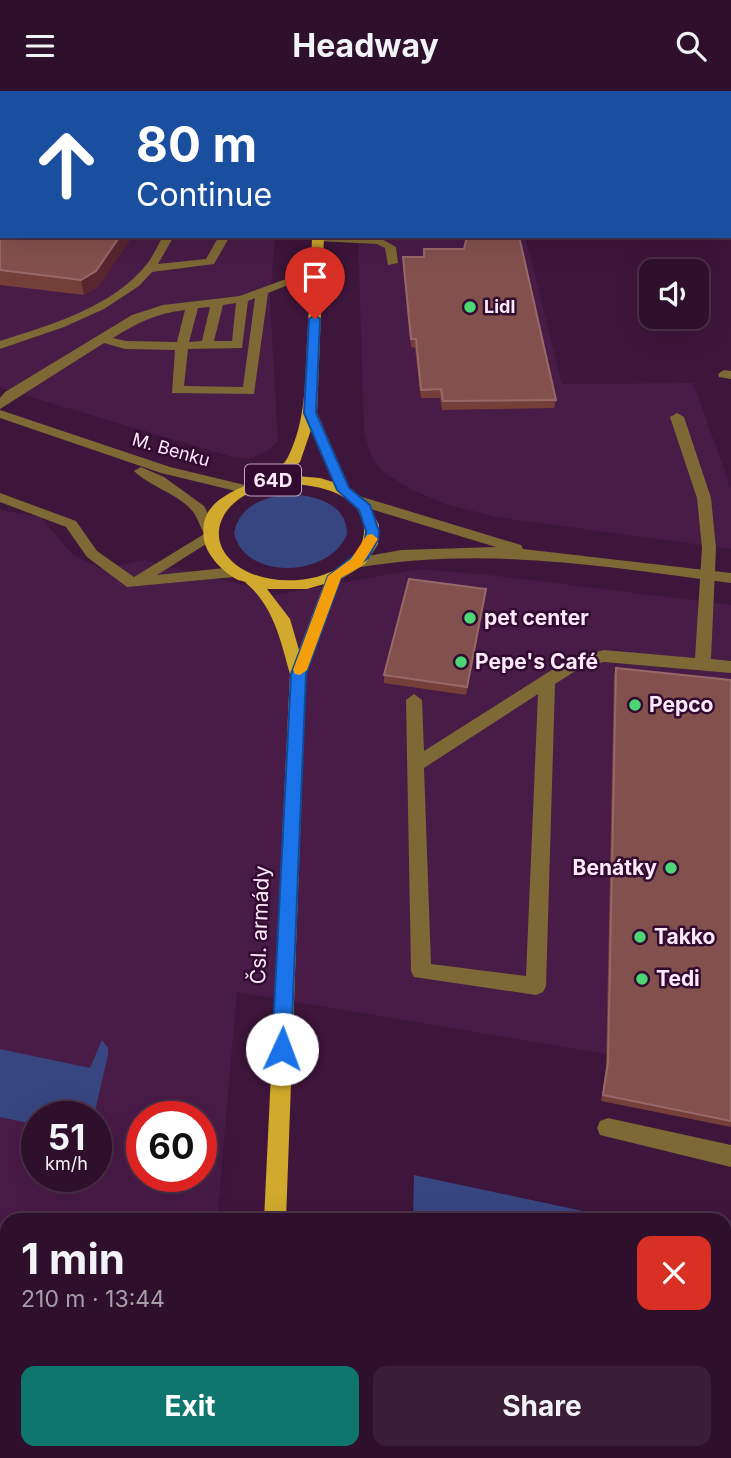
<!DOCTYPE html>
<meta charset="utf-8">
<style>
:root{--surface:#2e102c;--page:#3a1e38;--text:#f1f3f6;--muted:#a79da9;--line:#493048;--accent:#0f766e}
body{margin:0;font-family:Inter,sans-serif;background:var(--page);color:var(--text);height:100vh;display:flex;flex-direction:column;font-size:26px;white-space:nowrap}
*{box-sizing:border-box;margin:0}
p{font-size:23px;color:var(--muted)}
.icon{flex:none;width:38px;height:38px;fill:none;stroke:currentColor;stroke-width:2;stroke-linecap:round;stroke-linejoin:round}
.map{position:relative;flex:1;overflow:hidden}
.drawer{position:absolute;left:0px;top:1122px;width:732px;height:247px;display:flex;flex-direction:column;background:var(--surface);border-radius:21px 21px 0 0;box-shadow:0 7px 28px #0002,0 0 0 2px var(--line)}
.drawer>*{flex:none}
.hud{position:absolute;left:0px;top:0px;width:732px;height:147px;box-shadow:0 7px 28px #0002,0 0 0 2px var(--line);background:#1a4fa0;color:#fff;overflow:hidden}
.buttons{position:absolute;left:639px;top:168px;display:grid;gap:14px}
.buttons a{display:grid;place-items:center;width:70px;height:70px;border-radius:14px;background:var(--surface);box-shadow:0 7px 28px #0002,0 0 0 2px var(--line);font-size:35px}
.speed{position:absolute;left:21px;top:1010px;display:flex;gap:14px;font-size:35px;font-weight:700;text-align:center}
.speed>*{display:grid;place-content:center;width:91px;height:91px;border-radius:50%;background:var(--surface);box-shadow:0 7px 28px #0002,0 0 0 2px var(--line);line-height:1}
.speed small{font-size:18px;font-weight:400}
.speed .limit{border:10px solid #d22;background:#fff;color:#111}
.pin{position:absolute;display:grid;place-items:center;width:60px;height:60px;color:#fff;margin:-72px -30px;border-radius:50% 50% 50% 0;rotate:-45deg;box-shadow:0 0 7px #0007}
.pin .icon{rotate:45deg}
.me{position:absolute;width:77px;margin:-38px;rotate:2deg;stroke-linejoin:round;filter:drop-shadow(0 0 5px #0008)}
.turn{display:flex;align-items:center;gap:24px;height:147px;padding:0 21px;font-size:32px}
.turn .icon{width:91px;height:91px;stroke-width:2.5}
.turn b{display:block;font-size:49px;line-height:60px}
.round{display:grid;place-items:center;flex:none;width:74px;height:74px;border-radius:14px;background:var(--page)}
.head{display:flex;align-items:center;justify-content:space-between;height:119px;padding:0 21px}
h1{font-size:42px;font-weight:700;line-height:52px}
.primary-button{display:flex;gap:14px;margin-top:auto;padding:14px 21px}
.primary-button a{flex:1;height:80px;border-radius:14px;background:var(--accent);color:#fff;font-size:28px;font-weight:700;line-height:80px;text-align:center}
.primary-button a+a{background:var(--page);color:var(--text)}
header{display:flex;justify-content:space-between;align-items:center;height:91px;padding:0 21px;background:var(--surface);font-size:32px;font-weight:700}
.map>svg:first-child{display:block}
.built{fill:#491b47;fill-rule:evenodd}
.green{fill:#374680}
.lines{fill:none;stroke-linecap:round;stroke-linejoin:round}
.service{fill:#7c6935;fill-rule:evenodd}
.minor{fill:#7c6935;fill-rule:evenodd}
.primary{fill:#d1a92c;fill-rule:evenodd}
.wall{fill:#743f38}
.shaded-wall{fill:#582630}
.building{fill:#83514d;stroke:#966968;stroke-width:2}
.route{fill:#1a73e8;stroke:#114b97;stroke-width:2}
.slow{fill:#f59e0b}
.poi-dot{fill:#4cd676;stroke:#330b31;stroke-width:2.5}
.labels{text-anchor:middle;stroke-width:5;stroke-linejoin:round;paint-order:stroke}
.far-poi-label{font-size:18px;font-weight:bold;fill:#fee9fb;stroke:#330b31;text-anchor:start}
.far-street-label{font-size:18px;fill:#fee9fb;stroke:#330b31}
.shield{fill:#330b31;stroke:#c1a6be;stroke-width:2}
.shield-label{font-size:19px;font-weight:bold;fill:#fee9fb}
.poi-label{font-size:21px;font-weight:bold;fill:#fee9fb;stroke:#330b31;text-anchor:start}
.street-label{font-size:21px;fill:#fee9fb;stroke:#330b31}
</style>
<header><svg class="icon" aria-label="menu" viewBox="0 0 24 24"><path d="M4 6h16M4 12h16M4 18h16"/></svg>Headway<svg class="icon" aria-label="search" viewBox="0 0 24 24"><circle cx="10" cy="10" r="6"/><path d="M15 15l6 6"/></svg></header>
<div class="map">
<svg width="731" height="1367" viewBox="0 0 731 1367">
<rect width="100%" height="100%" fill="#3e153b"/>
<!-- built -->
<g class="built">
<path d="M17,145H275L270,208L278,350L268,360L249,368L229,365L0,297V167Z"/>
<path d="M358,145H525L562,293L693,292L731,397V458L496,426L449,414L410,398L383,381L372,367L364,342Z"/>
<path d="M0,419L41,426L73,464L102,478L142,469L253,496L263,506L419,478L489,484L731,514V984L237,901L217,1129H7V1362H197L196,1367H0ZM37,1026H96V1085H37ZM142,1026H201V1085H142Z"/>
</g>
<!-- green -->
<g class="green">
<path d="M288,403C314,404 347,412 347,443C331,486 245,491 234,442C239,415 264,406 288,403Z"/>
<path d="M102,949L108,957V963L94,1025L37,1026V1034L0,1026V958L90,977Z"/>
<path d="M414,1084L625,1129H413Z"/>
<path d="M725,1150L731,1151V1367H411V1362H724Z"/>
</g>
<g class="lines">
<!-- service -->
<g class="service">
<rect x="730" y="53" width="1" height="12"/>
<path d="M163,145H174L158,173L206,168L219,145H230L214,173L152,181L139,195L104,218L64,236L0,258V250C50,234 113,216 147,173C153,165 158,154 163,145Z"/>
<path d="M314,145L380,147L396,156L398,172L388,174L385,157L377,153L318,150L314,149Z"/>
<path d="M313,178L323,180L268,202L254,303L172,302L175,259L125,258L104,252L0,318V307L5,301L132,224L163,214L240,205ZM255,207L243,296L184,295L188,258L242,257L248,210ZM236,212L232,250H214L223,214ZM210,216L202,250L189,251L198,217ZM185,219L177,251L126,250L113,247C137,232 157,222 185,219Z"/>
<path d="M677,322L684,326L711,407L716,457L711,568L731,570V582L604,571L580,577L555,593L546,895L543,901L536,904L414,886L411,880L406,609L414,603L422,609L424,660L569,568L604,559L695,567L702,457L697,407L670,326ZM538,603L526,885L431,873L424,677Z"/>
<path d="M0,402L76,430L97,460L134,486L209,440L216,445L214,448L157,484L234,476L242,481L234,486L127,496L87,466L66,436L0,411Z"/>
<path d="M608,1027L731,1054V1076L600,1044L597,1037L600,1030Z"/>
</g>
<!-- minor -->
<g class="minor">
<path d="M241,0H256L239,2Z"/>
<path d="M421,0H435L437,2H423Z"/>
<rect x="0" y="4" width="2" height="6"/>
<rect x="730" y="44" width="1" height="6"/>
<path d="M724,279L731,280V288L719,286L718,283Z"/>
<path d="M0,319L170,376L249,395L251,398L244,402L161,382L0,327Z"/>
<path d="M141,376L164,386L204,415L216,439L214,442H204C200,436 198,428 194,422C180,403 150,396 134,380Z"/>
<path d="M359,405L521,454L523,458L731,482V492C604,475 484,455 356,477L351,476L349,472L351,468L401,459L496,456L354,413L352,410Z"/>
</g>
<!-- primary -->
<g class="primary">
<rect x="314" y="0" width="10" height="2"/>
<path d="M312,145H324L317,322L350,398L368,413L379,434L378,453L365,473L341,488L306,583L286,1129H264L290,583C281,551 274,516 247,493C244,489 243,491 238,489C224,482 207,465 204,449C195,393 271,399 288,366C306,330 305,291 307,252C309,216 311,181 312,145ZM311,339L333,391L320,387L285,384L300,371ZM286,392C304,394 321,395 338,403C372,420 372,455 342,475C312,495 253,496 228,466C206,440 227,409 255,400C265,396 276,395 286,392ZM324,493L299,559L290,528L267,498H307Z"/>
<rect x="251" y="1362" width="26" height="5"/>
</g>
</g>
<!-- wall -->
<g class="wall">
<path d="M0,71L99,195L84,204L0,194Z"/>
<path d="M403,166L556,309L554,317L442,319L440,307H421L415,257L411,256L403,175Z"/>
<path d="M486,498L466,604L384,592V584Z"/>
<path d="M616,577L731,589V1036L601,1010L606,977L614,584Z"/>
<path d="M595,1362H632V1366L631,1367H621Z"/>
</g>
<!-- shaded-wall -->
<g class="shaded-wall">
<path d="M120,145H133L99,195L84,204L81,189Z"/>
<path d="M486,498L485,505L466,604L467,596Z"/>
<path d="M0,1184L3,1188L0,1203Z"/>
</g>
<!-- building -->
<g class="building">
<path d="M64,0H187L186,2H62Z"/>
<path d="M2,69V145H120L96,180L81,189L0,179V71Z"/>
<path d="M467,145H519L556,309L443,310L441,298L421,299L416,248H411L403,166H424V158H464Z"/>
<path d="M409,488L486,498L467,596L384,584Z"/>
<path d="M616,577L731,589V1030L603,1004L608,971Z"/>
<path d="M612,1362H632V1366Z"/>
</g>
<!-- route -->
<path class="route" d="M315,224L320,228L316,322L349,397L370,414L379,440L378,449L368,467L341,487L306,583L291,958L289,964L282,967L275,964L272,958L291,583L328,485L358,461L365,449L366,440L359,419L337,399L304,322L309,228Z"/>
<!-- slow -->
<path class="slow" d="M372,443L378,448L361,475L341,487L307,579L300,584L295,583L293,579L328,485L351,468L367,444Z"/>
<!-- markers -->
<g class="poi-dot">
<circle cx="470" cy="216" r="7"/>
<circle cx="470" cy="527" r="7"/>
<circle cx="461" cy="571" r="7"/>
<circle cx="635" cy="614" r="7"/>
<circle cx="671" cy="777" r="7"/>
<circle cx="640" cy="846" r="7"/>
<circle cx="642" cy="888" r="7"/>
</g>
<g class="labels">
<!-- far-poi labels -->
<g class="far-poi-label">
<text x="484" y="222">Lidl</text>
</g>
<!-- far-street labels -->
<g class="far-street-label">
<text transform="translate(171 359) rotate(16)" y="6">M. Benku</text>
</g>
<!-- shield labels -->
<rect class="shield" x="245" y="373.5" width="56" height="31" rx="5"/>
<g class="shield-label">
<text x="273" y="396">64D</text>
</g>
<!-- poi labels -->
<g class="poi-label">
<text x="484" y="534">pet center</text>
<text x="475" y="578">Pepe's Café</text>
<text x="649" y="621">Pepco</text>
<text x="657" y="784" text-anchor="end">Benátky</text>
<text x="654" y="853">Takko</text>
<text x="656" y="895">Tedi</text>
</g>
<!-- street labels -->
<g class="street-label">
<text transform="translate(260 834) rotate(-88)" y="7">Čsl. armády</text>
</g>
</g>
</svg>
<div class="buttons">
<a><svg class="icon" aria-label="sound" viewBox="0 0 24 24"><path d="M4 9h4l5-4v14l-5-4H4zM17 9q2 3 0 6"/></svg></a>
</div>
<div class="speed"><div>51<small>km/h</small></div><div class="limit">60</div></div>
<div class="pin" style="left:315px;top:228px;background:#d93025"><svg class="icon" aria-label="arrive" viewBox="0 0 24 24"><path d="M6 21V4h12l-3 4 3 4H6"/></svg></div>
<svg class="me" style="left:282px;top:958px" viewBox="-20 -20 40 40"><circle r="19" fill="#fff"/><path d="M0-13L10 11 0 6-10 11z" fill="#1a73e8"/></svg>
<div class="hud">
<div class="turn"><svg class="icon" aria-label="ahead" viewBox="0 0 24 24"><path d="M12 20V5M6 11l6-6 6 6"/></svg><div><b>80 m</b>Continue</div></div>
</div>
<section class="drawer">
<div class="head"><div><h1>1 min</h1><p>210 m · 13:44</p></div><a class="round" style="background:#d93025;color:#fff"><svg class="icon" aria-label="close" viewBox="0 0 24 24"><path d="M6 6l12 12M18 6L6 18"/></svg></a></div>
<div class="primary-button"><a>Exit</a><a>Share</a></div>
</section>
</div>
